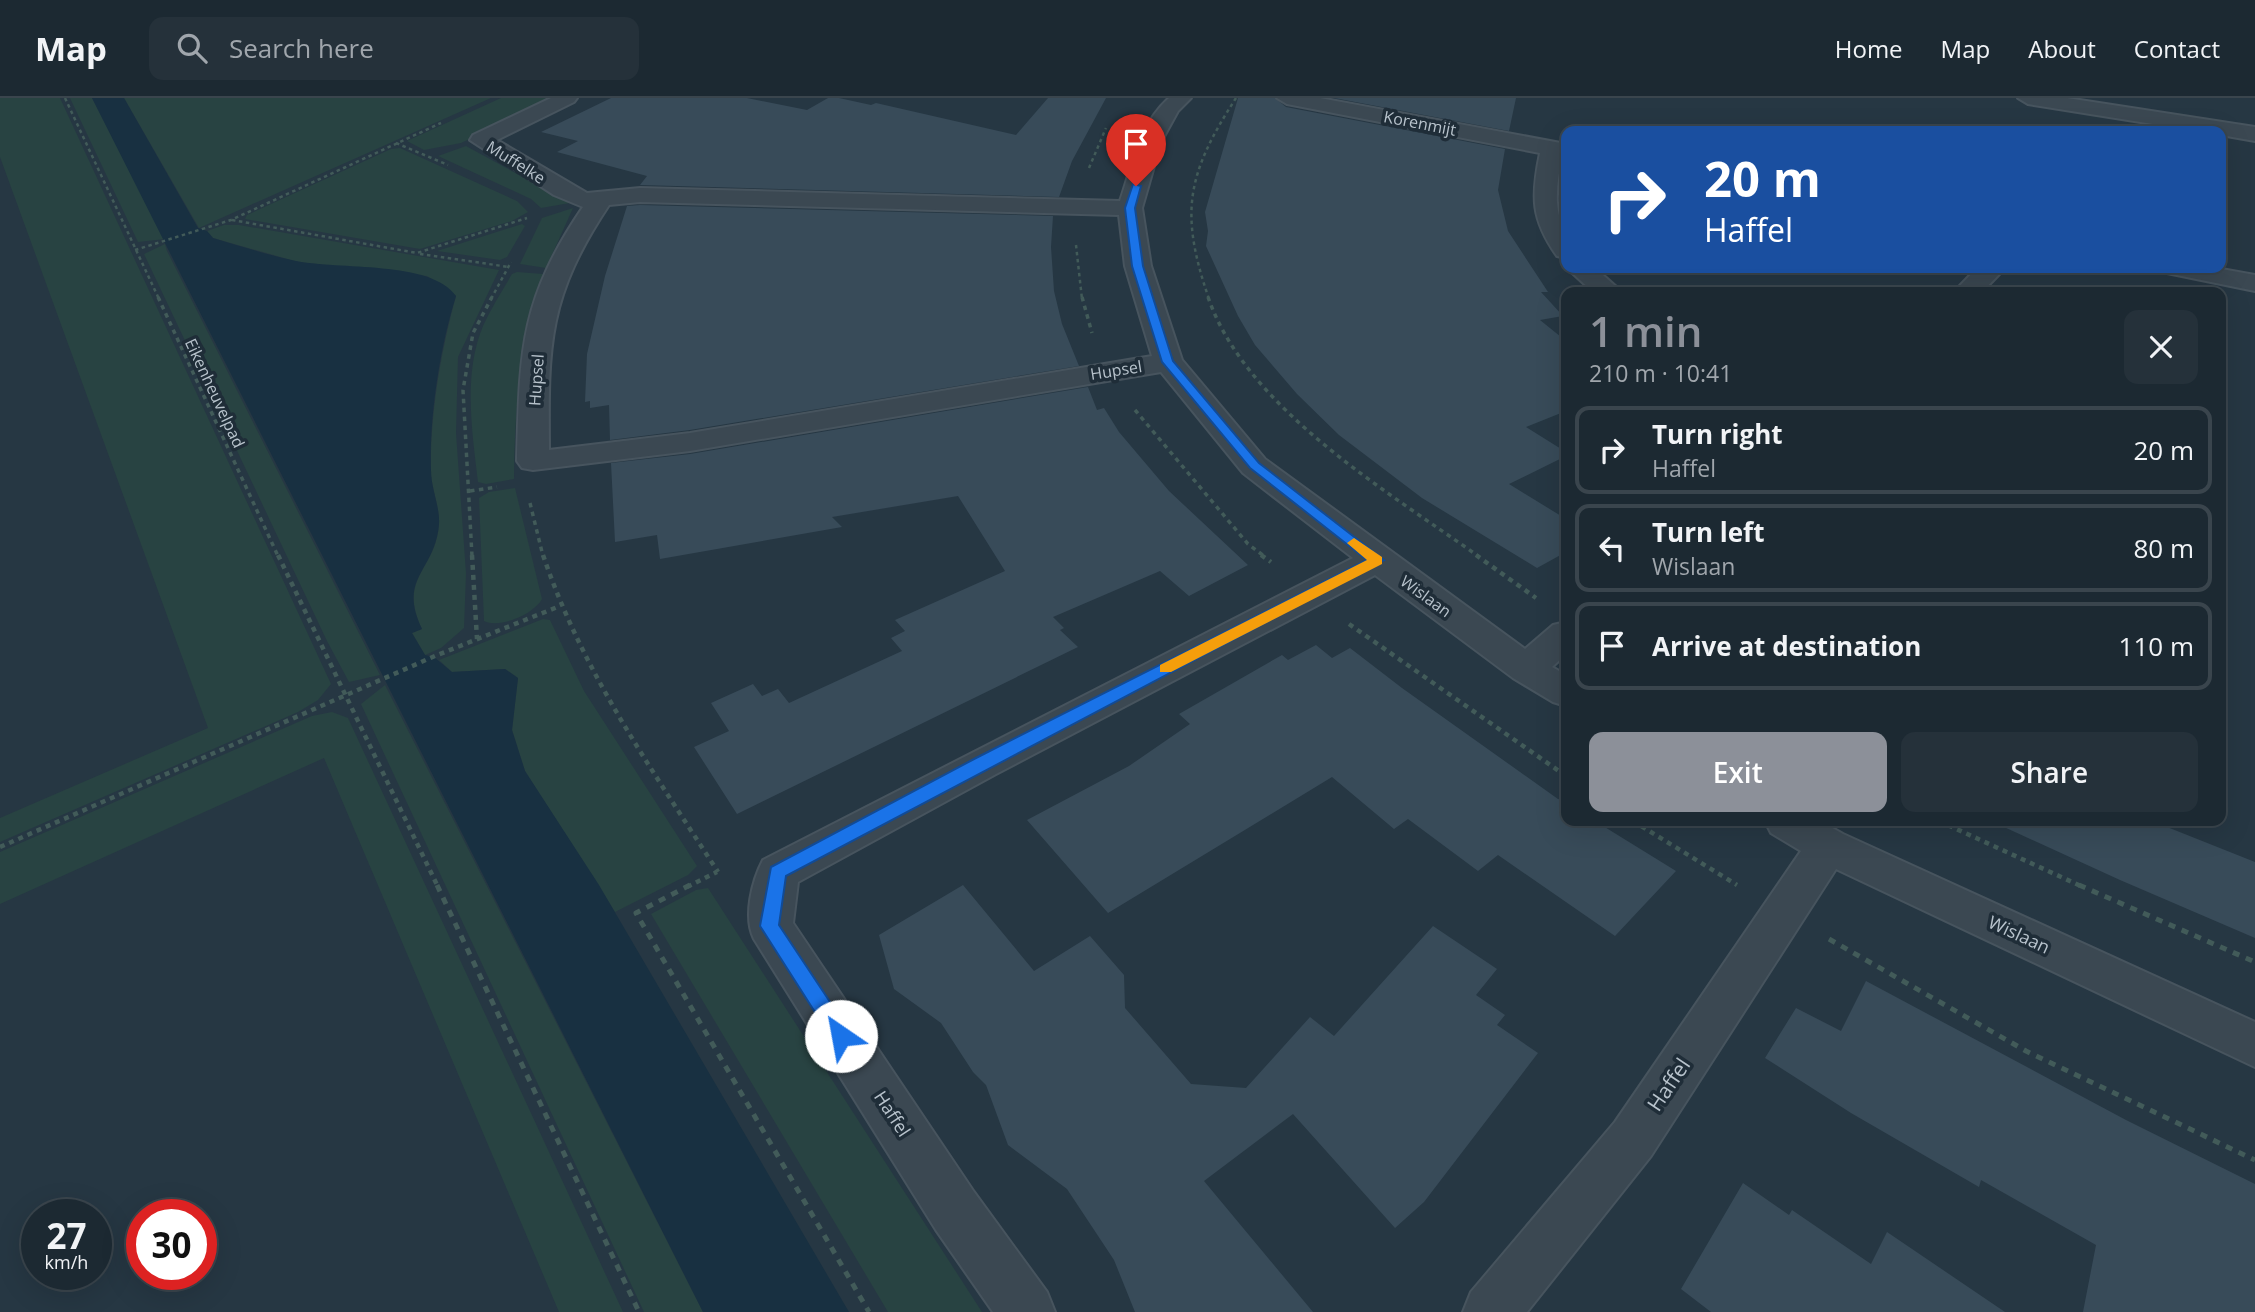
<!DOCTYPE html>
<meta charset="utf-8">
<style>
:root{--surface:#1c2932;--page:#25313a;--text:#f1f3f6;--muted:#a0a6ac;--line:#3a454d;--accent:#8c9099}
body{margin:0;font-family:"Open Sans",sans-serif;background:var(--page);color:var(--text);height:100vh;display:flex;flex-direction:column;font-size:26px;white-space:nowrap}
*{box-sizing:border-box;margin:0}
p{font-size:23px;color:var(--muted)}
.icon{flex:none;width:38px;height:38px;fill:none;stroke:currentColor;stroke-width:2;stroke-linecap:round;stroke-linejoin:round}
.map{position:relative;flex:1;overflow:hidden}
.details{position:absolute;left:1561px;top:189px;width:665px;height:539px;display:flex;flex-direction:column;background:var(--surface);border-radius:14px;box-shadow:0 7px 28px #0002,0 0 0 2px var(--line)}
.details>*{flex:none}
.hud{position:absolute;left:1561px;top:28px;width:665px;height:147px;border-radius:14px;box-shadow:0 7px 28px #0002,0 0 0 2px var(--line);background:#1a4fa0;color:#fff;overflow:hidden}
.speed{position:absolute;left:21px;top:1101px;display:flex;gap:14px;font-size:35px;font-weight:700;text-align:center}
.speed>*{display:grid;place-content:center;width:91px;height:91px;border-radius:50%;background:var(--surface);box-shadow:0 7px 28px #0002,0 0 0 2px var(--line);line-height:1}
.speed small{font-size:18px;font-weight:400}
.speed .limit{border:10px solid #d22;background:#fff;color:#111}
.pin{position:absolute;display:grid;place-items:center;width:60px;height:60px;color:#fff;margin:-72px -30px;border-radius:50% 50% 50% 0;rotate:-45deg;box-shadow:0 0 7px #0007}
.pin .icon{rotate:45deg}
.me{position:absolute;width:77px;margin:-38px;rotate:327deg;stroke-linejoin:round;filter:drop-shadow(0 0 5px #0008)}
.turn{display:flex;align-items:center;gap:24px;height:147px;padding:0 28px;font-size:32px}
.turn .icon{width:91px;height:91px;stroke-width:2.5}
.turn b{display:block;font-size:49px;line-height:60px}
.round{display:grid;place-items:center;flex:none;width:74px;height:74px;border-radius:14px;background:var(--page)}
.headline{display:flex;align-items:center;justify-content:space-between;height:119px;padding:0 28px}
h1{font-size:42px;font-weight:600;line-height:52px;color:var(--accent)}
.action{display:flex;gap:14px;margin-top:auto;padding:14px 28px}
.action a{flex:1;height:80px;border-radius:14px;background:var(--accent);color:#fff;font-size:28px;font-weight:600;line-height:80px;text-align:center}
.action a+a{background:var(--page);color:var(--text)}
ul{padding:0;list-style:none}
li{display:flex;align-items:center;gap:21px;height:88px;margin:0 14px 10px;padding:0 14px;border:4px solid var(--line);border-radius:14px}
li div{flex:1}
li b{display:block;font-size:26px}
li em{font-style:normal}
header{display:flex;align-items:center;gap:42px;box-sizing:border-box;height:98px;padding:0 35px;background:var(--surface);border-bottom:2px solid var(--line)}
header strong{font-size:33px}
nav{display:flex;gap:38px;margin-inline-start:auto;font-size:24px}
.search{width:490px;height:63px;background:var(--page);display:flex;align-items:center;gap:18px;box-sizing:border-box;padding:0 24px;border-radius:14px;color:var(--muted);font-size:26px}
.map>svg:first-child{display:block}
.green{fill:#284342}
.water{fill:#183041}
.building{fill:#384b59}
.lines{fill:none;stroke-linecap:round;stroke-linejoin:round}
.street-casing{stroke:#47545e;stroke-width:4}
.path-far3{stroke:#425b59;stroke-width:2.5;stroke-dasharray:3.5 3.5;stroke-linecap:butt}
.path-far2{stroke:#425b59;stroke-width:3.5;stroke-dasharray:4.5 4.5;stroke-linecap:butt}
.path-far1{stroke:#425b59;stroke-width:4.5;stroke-dasharray:5 5;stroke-linecap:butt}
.path{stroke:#425b59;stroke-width:5;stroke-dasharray:7 7;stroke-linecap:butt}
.street{fill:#3b4852;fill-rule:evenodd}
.route{fill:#1a73e8;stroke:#114b97;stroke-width:2}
.slow{fill:#f59e0b}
.labels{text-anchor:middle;stroke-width:7;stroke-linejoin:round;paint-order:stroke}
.far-street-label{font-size:16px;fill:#b8c3cc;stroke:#1f2d38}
.street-label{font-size:18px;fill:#b8c3cc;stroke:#1f2d38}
.near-street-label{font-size:21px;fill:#b8c3cc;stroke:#1f2d38}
</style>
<header>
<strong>Map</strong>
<div class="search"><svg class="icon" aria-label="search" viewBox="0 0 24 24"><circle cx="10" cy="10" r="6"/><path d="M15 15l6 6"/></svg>Search here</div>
<nav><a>Home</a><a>Map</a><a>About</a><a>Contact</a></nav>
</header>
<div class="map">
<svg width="2255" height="1214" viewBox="0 0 2255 1214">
<rect width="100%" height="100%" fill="#263743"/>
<!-- green -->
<g class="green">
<path d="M0,0H60L331,586L318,602L298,614L0,744V720L208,630L0,59Z"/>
<path d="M70,0H92L165,141L138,144Z"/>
<path d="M124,0H491L199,130Z"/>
<path d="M501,0H557L461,45L424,52L407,43Z"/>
<path d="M466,48L570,105L541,110L531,101L438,58Z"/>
<path d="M400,50L517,103L528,114L512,123L420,151L245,121L247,117L391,51Z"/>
<path d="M573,110L546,170L520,166L542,120Z"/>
<path d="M522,126L525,128L507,159L500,162L437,153Z"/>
<path d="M224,127H239L499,172L458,259L456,335L466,475L464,530L441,550L425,557L412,535L422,531C397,479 436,473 439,426C440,408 431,390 431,373C430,315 441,253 456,198L427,178L298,164L213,140L207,133Z"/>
<path d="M165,146L167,153L380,577L349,584L327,543L144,156Z"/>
<path d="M517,174L543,176C520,248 515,305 514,381L486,386L478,384C472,333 463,276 483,228C491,210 502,193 512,176Z"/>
<path d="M515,390L542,501C534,516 500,531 484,523L479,400L489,394Z"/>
<path d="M543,521L550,522L584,593L697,768L688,777L615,814L525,673L512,632L518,580L505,571L452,574L439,562Z"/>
<path d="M385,587L703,1214H644L361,606Z"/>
<path d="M332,614L348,620L623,1214H559L324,660L0,806V754L312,618Z"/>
<path d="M708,790L982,1214H888L651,816L696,792Z"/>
</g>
<!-- water -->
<path class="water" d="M92,0H124L198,130L207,133L213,140C240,148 268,157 296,163C338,172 431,162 456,198C440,249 429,319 431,373C431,390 440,409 439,426C435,474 397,479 422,531L412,535L425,557L434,559L452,574L505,571L518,580L512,632L525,673L599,787L849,1214H703Z"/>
<!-- building -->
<g class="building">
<path d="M611,0H747L807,12L828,0H839L871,7L876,5L1016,37L1048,0H1106L1072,63L1059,99L640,87L647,78L557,54L578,43L541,34Z"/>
<path d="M1238,0H1275L1286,9L1505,51L1498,92L1508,133L1548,194H1541L1563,218L1540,222L1566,243V313L1526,329L1566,354V358L1509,386L1566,421V454L1537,470L1422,400L1339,337L1297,296L1255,247L1238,218L1206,148L1208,133L1205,114Z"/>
<path d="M1334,0H1516L1509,33Z"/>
<path d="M640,107L1053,118L1051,149L1054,193L1062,226L1079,268L690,332L610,342L609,307L590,310V303L585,304L587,256L605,178L627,108Z"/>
<path d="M1088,289L1097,312L1104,310L1119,334L1169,393L1248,467L1189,498L1160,473L1053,519L1064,530L1060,532L1078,549L737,716L694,649L729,633L711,605L753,586L762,598L778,591L789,605L902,553L891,540L905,533L895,522L1005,473L958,398L832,419L842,429L660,461L657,437L615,444L611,365L690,356Z"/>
<path d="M1316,547L1332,560L1350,550L1402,590L1558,701L1566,703V723H1595L1676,773L1615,838L1498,757L1478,773L1408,721L1394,731L1332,679L1108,815L1027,722L1129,668L1190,626L1179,616L1282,557L1288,562Z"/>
<path d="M1991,723H2152L2255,764V840L2120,782Z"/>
<path d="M963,787L1034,873L1090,838L1124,877L1125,910L1191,986L1246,990L1310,919L1334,938L1433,828L1497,871L1476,897L1505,917L1497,927L1538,955L1424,1104L1395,1130L1293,1016L1204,1083L1313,1214H1135L1114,1162L1067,1091L1008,1047L986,987L973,974L941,925L894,891L879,837Z"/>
<path d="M1866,883L2126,1022L2255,1086V1214H2083L2096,1147L1981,1082L1979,1089L1851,1015L1765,960L1796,910L1841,933Z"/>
<path d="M1743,1085L1789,1117L1792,1112L1871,1166L1887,1134L2005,1214H1711L1681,1191Z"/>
</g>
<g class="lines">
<defs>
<g id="street">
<path d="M551,0H577L574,4L497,42L587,95L640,90L1120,103C1132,68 1140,25 1169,0H1191L1178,13L1161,44L1142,110L1151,168L1182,262L1265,361L1525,551L1553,527L1566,524V556L1552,569L1566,577V608L1553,604L1513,580L1375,477L996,676L798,784L793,825L974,1094L1047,1194L1055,1214H993L936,1132L754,841C743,819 752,783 763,762L1353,460L1243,375L1161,274L690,353L533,372L522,370L517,363C520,254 519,203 583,109L554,97L470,42L473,37ZM640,104L1119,117L1125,168L1152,258L690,335L549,352C548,245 548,199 609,107Z"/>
<path d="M1277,0H1320L1566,46V60L1562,59C1559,74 1556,89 1557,105C1559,126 1566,137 1566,160L1557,158C1531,121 1531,99 1540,55L1287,6Z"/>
<path d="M2018,0H2067L2255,29V43L2221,37V33H2197L2028,6Z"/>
<path d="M1567,170H1595L1622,194H1593Z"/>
<path d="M1977,170H2005L1982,194H1954Z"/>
<path d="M2163,170H2216L2255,177V193L2167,175Z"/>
<path d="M1765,723H1820L1843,736L2255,924V969L1836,771L1651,1058L1527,1214H1463L1471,1194L1615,1024L1801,753L1771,735Z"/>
</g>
</defs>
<!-- street casing -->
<use href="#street" class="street-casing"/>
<!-- path-far3 -->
<g class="path-far3">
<path d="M65,0L159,201"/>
<path d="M396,45L448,67"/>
<path d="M1089,70L1106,30"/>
<path d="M232,122L417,155L527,120"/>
<path d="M1076,147L1082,201"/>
<path d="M135,152L231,122L441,25"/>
<path d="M420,156L509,169"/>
<path d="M491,201L511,164"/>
<path d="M1209,201C1179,114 1187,76 1236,0"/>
</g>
<!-- path-far2 -->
<g class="path-far2">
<path d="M158,199L278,458"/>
<path d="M1082,199L1092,235"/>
<path d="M1208,199C1246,310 1387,393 1478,458"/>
<path d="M1135,312L1248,446L1264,458"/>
<path d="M470,393L497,389"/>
<path d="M530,405L543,458"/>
<path d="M472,458L463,292L473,235L492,199"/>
</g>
<!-- path-far1 -->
<g class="path-far1">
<path d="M278,457L438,789"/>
<path d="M472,457L477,541"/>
<path d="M543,457C583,575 651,670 718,774"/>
<path d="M1261,457L1271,464"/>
<path d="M1476,457L1536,500"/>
<path d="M1349,526L1566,678"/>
<path d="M1633,723L1737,787"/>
<path d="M1939,723L2083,789"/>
<path d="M0,749L435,558L560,508"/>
<path d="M687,789L717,774"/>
</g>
<!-- path -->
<g class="path">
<path d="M437,787L639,1214"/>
<path d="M690,787L636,815L869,1214"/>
<path d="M2079,787L2255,864"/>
<path d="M1829,841L2026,953L2255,1062"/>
</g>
<!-- street -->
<use href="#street" class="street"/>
</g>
<!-- route -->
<path class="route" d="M1133,86L1141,88L1135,110L1143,168L1173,263L1259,365L1384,462L786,778L779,827L848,931L851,938L848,944L841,947L834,944L760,828L771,769L976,660L1367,462L1250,370L1162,264L1132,168L1125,110Z"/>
<!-- slow -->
<path class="slow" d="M1354,440L1382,459V466L1171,574H1160V567L1367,462L1347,445Z"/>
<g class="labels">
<!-- far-street labels -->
<g class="far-street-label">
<text transform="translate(1420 25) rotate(11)" y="6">Korenmijt</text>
<text transform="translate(516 64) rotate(32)" y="6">Muffelke</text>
<text transform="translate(1116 272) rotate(-9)" y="6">Hupsel</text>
<text transform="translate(536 282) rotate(-86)" y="6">Hupsel</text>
<text transform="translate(215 295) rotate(65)" y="6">Eikenheuvelpad</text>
<text transform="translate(1426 498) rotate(36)" y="6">Wislaan</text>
</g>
<!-- street labels -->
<g class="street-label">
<text transform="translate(2019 837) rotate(25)" y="6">Wislaan</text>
<text transform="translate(892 1016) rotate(57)" y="6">Haffel</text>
</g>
<!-- near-street labels -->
<g class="near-street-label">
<text transform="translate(1669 987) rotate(-56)" y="7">Haffel</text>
</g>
</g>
</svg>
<div class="speed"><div>27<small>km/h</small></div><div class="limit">30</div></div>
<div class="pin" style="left:1136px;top:88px;background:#d93025"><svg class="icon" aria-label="arrive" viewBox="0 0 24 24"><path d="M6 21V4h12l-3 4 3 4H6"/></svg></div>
<svg class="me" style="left:841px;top:938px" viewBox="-20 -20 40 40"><circle r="19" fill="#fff"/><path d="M0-13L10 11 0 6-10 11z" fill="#1a73e8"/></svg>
<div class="hud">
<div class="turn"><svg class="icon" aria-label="right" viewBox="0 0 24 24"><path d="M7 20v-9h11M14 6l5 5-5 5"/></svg><div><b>20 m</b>Haffel</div></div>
</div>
<section class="details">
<div class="headline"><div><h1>1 min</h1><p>210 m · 10:41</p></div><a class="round"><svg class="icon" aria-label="close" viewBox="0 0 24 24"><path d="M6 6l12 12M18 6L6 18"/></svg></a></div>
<ul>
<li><svg class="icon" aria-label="right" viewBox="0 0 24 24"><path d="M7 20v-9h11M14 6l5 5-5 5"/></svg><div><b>Turn right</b><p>Haffel</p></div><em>20 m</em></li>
<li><svg class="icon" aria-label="left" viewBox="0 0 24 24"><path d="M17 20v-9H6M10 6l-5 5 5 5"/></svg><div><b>Turn left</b><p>Wislaan</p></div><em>80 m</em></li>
<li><svg class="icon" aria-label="arrive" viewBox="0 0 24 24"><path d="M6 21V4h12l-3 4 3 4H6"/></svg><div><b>Arrive at destination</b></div><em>110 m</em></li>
</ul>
<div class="action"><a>Exit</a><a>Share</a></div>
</section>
</div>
